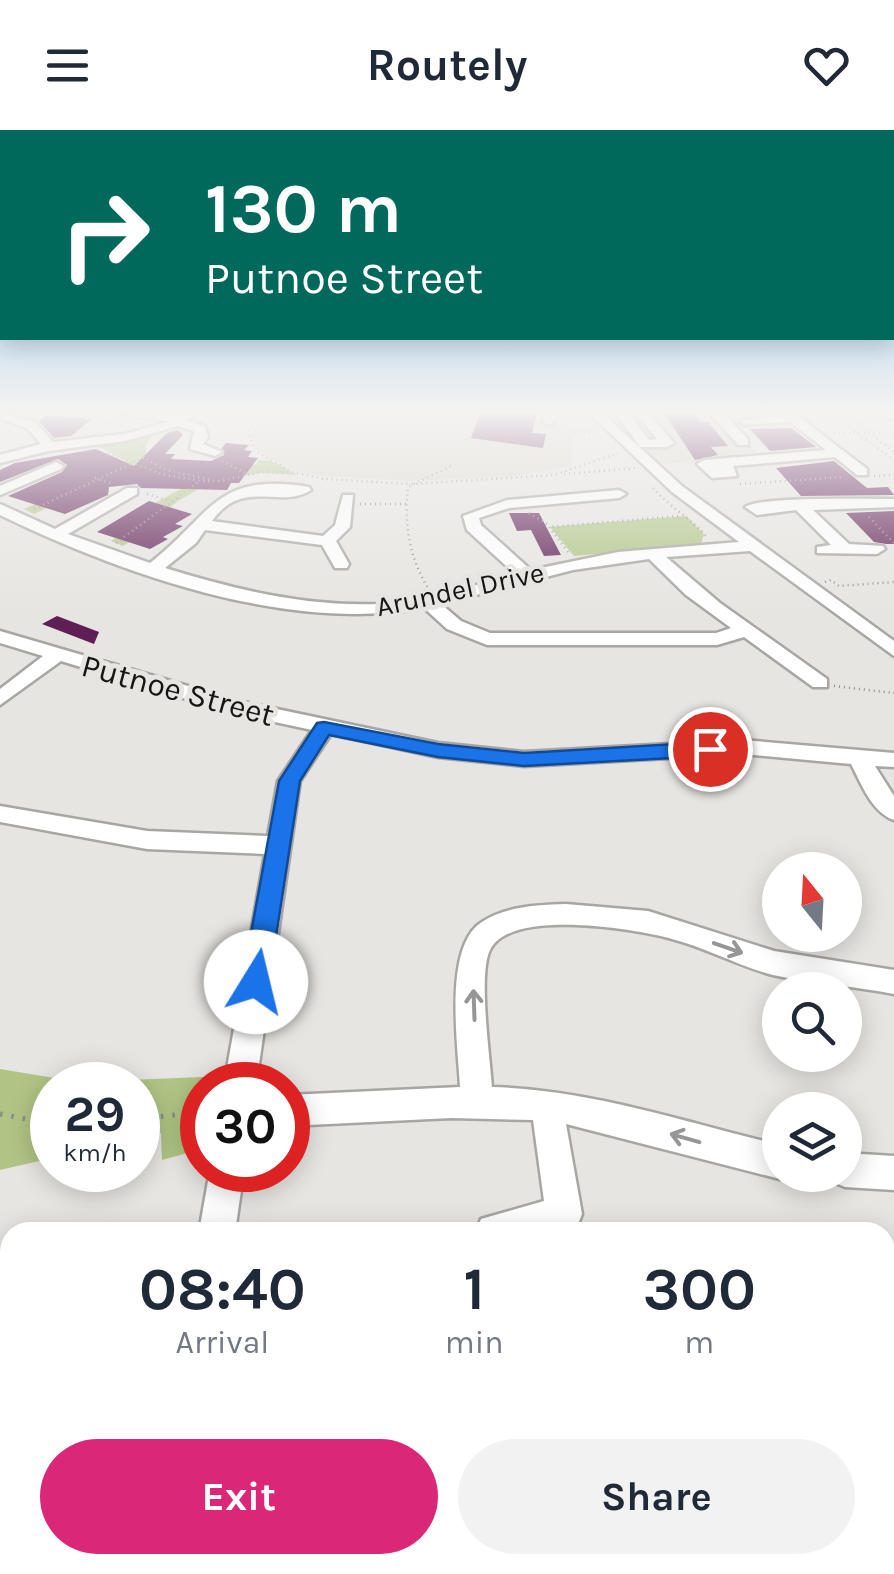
<!DOCTYPE html>
<style>
:root{--surface:#fff;--page:#f2f2f3;--text:#1f2937;--muted:#747a83;--accent:#db2777}
body{margin:0;font-family:Karla,sans-serif;background:var(--page);color:var(--text);height:100vh;display:flex;flex-direction:column;font-size:38px;white-space:nowrap}
*{box-sizing:border-box;margin:0}
p{font-size:32px;color:var(--muted)}
.icon{flex:none;width:55px;height:55px;fill:none;stroke:currentColor;stroke-width:2;stroke-linecap:round;stroke-linejoin:round}
.map{position:relative;flex:1;overflow:hidden}
.drawer{position:absolute;left:0px;top:1092px;width:895px;height:352px;display:flex;flex-direction:column;background:var(--surface);border-radius:30px 30px 0 0;box-shadow:0 5px 25px #0003}
.drawer>*{flex:none}
.hud{position:absolute;left:0px;top:0px;width:895px;height:210px;box-shadow:0 5px 25px #0003;background:#00695c;color:#fff;overflow:hidden}
.needle{width:65px;rotate:342deg}
.fabs{position:absolute;left:762px;top:722px;display:grid;gap:20px}
.fabs a{display:grid;place-items:center;width:100px;height:100px;border-radius:50%;background:var(--surface);box-shadow:0 5px 25px #0003;font-size:50px}
.speed{position:absolute;left:30px;top:932px;display:flex;gap:20px;font-size:50px;font-weight:700;text-align:center}
.speed>*{display:grid;place-content:center;width:130px;height:130px;border-radius:50%;background:var(--surface);box-shadow:0 5px 25px #0003;line-height:1}
.speed small{font-size:25px;font-weight:400}
.speed .limit{border:15px solid #d22;background:#fff;color:#111}
.pin{position:absolute;display:grid;place-items:center;width:85px;height:85px;color:#fff;margin:-42px;border:5px solid #fff;border-radius:50%;box-shadow:0 2px 10px #0007}
.me{position:absolute;width:110px;margin:-55px;rotate:9deg;stroke-linejoin:round;filter:drop-shadow(0 0 8px #0008)}
.turn{display:flex;align-items:center;gap:35px;height:210px;padding:0 40px;font-size:45px}
.turn .icon{width:130px;height:130px;stroke-width:2.5}
.turn b{display:block;font-size:70px;line-height:85px}
.eta{display:flex;justify-content:space-evenly;align-items:center;height:170px;text-align:center}
.eta b{font-size:60px;font-weight:700;line-height:70px}
.action{display:flex;gap:20px;margin-top:auto;padding:20px 40px}
.action a{flex:1;height:115px;border-radius:60px;background:var(--accent);color:#fff;font-size:40px;font-weight:700;line-height:115px;text-align:center}
.action a+a{background:var(--page);color:var(--text)}
header{display:flex;justify-content:space-between;align-items:center;height:130px;padding:0 40px;background:var(--surface);font-size:45px;font-weight:700}
.map>svg:first-child{display:block}
.built{fill:#ddd8cd}
.green{fill:#b0c585}
.building{fill:#5f1f55}
.lines{fill:none;stroke-linecap:round;stroke-linejoin:round}
.minor-casing{stroke:#a7a6a2;stroke-width:5}
.path-far2{stroke:#8d8c89;stroke-width:2.5;stroke-dasharray:1 4;stroke-linecap:butt}
.path-far1{stroke:#8d8c89;stroke-width:5;stroke-dasharray:2.5 9;stroke-linecap:butt}
.path{stroke:#8d8c89;stroke-width:6;stroke-dasharray:4 12;stroke-linecap:butt}
.minor{fill:#fff;fill-rule:evenodd}
.oneway{stroke:#979696}
.route{fill:#1a73e8;stroke:#114b97;stroke-width:2.5}
.labels{text-anchor:middle;stroke-width:10;stroke-linejoin:round;paint-order:stroke}
.far-street-label{font-size:28px;fill:#171615;stroke:#e7e5e1}
.street-label{font-size:32px;fill:#171615;stroke:#e7e5e1}
</style>
<header><svg class="icon" aria-label="menu" viewBox="0 0 24 24"><path d="M4 6h16M4 12h16M4 18h16"/></svg>Routely<svg class="icon" aria-label="heart" viewBox="0 0 24 24"><path d="M12 20l-8-8c-3-5 5-10 8-4 3-6 11-1 8 4z"/></svg></header>
<div class="map">
<svg width="894" height="1444" viewBox="0 0 894 1444">
<rect width="100%" height="100%" fill="#e7e5e1"/>
<!-- built -->
<g class="built">
<path d="M263,283H582L601,301L574,302L571,336L514,346L410,351L320,346L295,341L257,321L252,300Z"/>
<path d="M600,283H724L761,329L652,334Z"/>
</g>
<!-- green -->
<g class="green">
<path d="M155,303L146,314V328L256,335L259,330L272,331L298,345L261,343L204,352C196,363 187,365 177,372C164,381 145,403 123,416L111,411L160,375L155,373L186,356L136,335L34,384L24,379L126,331L92,313Z"/>
<path d="M686,386L704,404L701,414L574,426L550,397Z"/>
<path d="M0,939L79,952L227,946L226,955H202V1019L162,1030L161,1003L138,1008V955H52V1028L0,1040Z"/>
</g>
<!-- building -->
<g class="building">
<path d="M480,283H537L532,303L546,304L543,318L471,308Z"/>
<path d="M664,283H693L701,292H708L728,316L711,317L718,325L695,330Z"/>
<path d="M46,285L92,289L71,306L54,308L39,291Z"/>
<path d="M791,298L816,317L770,321L750,299Z"/>
<path d="M178,300L183,305L165,324H175L171,329L211,331L224,325L222,318L226,313L249,315L244,320L252,321L248,327L258,328L239,353H231L227,360L141,358L137,354L109,357L108,365L65,384L8,366L62,342L67,335L58,329L0,352V340L15,333L96,319L134,336L167,303Z"/>
<path d="M834,331L867,358L888,357L894,365L801,366L776,338Z"/>
<path d="M149,371L192,384L175,394L183,396L163,407L168,409L150,419L97,402Z"/>
<path d="M894,381V414H886L874,412L846,383Z"/>
<path d="M509,383H539L561,425L544,426L531,400L517,401Z"/>
<path d="M57,486L99,502L94,514L42,494Z"/>
</g>
<g class="lines">
<defs>
<g id="minor">
<path d="M0,283L35,292L53,312L125,304L168,292L120,283H198L187,291L205,296L208,307L203,314L222,322L215,326L190,319L194,301L178,296L125,311L48,321L0,333V325L41,314L27,298L0,289Z"/>
<path d="M546,283H558L552,295L542,292Z"/>
<path d="M589,283H602L682,356L894,511V526L750,421L666,427L720,473L827,549V557H813L744,507L717,515H487L447,499L424,478C287,503 122,444 0,385V374L55,399L127,358H137V364L68,404L150,433C212,385 215,341 309,357L311,360C280,380 243,347 212,391L323,406L335,395L343,365H353L350,397L336,411L349,434L347,438H335L322,415L205,400L196,413L165,438C233,459 306,477 379,474C425,471 470,457 515,444L467,400L463,386L507,370L619,360L626,364L619,368L509,378L479,388L481,395L531,440L618,422L739,412L672,362ZM649,429L686,465L731,498L716,503H490L461,491L441,474L573,440Z"/>
<path d="M616,283H628L649,310L657,309L635,283H648L674,313L667,317H640Z"/>
<path d="M710,283H723L748,309V315H738Z"/>
<path d="M794,283L867,339V345H857L835,327L733,336L737,346L712,348L697,334L704,330L826,320L790,292L745,295L739,291Z"/>
<path d="M882,283H894V291Z"/>
<path d="M56,332L63,336L61,339L0,365V356Z"/>
<path d="M894,369V377L813,380L849,414L883,416L885,419L877,424L817,423V417L831,415L796,380L757,385L745,377C762,366 866,369 894,369Z"/>
<path d="M0,501L239,571L438,613L524,622L743,610L894,623V637L875,636L894,666V690C872,683 861,653 851,634L743,624L524,636L438,627L331,604L300,651L256,955H224L265,724L147,719L0,692V676L147,701L268,706L278,651L312,600L229,582L61,531L0,575V559L43,526L0,513Z"/>
<path d="M566,774L648,781L774,821L894,840V864C854,856 813,854 773,845C738,836 707,818 672,809C637,799 510,778 490,820C478,844 490,927 492,957C592,960 684,992 780,1015V1045H790L780,1049L566,994L582,1084L577,1097L561,1102H476L481,1089L544,1071L533,990L451,988L288,996V965L460,957C458,916 443,816 482,792C506,776 538,775 566,774Z"/>
<path d="M845,1023L894,1026V1060L845,1057L833,1052L830,1045H845Z"/>
<path d="M210,1040H244L235,1102H199Z"/>
<path d="M885,1349L894,1351V1395L885,1393Z"/>
<path d="M10,1384V1429L0,1433V1388Z"/>
<path d="M798,1435H844L845,1444H799Z"/>
</g>
</defs>
<!-- minor casing -->
<use href="#minor" class="minor-casing"/>
<!-- path-far2 -->
<g class="path-far2">
<path d="M75,283L118,295"/>
<path d="M259,283L249,300L254,320L289,340"/>
<path d="M829,283L894,330"/>
<path d="M846,283L894,322"/>
<path d="M86,298L112,283"/>
<path d="M574,302H594"/>
<path d="M834,303L894,302"/>
<path d="M143,316L144,328L166,340L212,350"/>
<path d="M108,323L161,344L200,351H221L261,342H293L324,349L411,354L554,345L618,323"/>
<path d="M222,331L249,345"/>
<path d="M564,344L635,338"/>
<path d="M874,346L894,345"/>
<path d="M95,348L114,354"/>
<path d="M740,354L844,347"/>
<path d="M653,358C671,378 689,387 706,406"/>
<path d="M147,364L171,371"/>
<path d="M360,374H406"/>
<path d="M34,379L144,328"/>
<path d="M529,383L550,396"/>
<path d="M869,387L894,413"/>
<path d="M116,413L200,351"/>
<path d="M568,422L549,397L679,386"/>
<path d="M825,452L831,450L839,456L894,452"/>
<path d="M430,461C409,429 404,394 408,357L451,336"/>
<path d="M834,556L894,563"/>
</g>
<!-- path-far1 -->
<g class="path-far1">
<path d="M0,984L52,994"/>
<path d="M138,989L202,982"/>
</g>
<!-- path -->
<g class="path">
<path d="M0,1170L10,1181"/>
<path d="M0,1319L10,1232"/>
<path d="M412,1435L415,1444"/>
</g>
<!-- minor -->
<use href="#minor" class="minor"/>
</g>
<!-- one-way arrows -->
<defs><path id="oneway-shaft" d="M-6 0H5M1.5-3L5.5 0L1.5 3" fill="none" stroke-width="1.6" stroke-linecap="round" stroke-linejoin="round" transform="scale(2.5)"/></defs>
<g class="oneway">
<use href="#oneway-shaft" transform="translate(728 818) rotate(19)"/>
<use href="#oneway-shaft" transform="translate(474 875) rotate(-92)"/>
<use href="#oneway-shaft" transform="translate(685 1008) rotate(-164)"/>
</g>
<!-- sky -->
<linearGradient id="sky" x2="0" y2="1"><stop stop-color="#77bcf0"/><stop offset="0.58" stop-color="#f4f3f2"/><stop offset="1" stop-color="#f4f3f2" stop-opacity="0"/></linearGradient>
<rect width="894" height="485" fill="url(#sky)"/>
<!-- route -->
<path class="route" d="M324,592L438,614L524,623L710,612L720,619L710,626L524,636L438,627L329,605L300,651L269,852L265,860L256,863L246,860L242,852L279,651L317,593Z"/>
<g class="labels">
<!-- far-street labels -->
<g class="far-street-label">
<text transform="translate(460 459) rotate(-12)" y="10">Arundel Drive</text>
</g>
<!-- street labels -->
<g class="street-label">
<text transform="translate(178 560) rotate(15)" y="11">Putnoe Street</text>
</g>
</g>
</svg>
<div class="fabs">
<a><svg class="needle" viewBox="-14 -14 28 28"><path d="M0-13l5 13h-10z" fill="#e53935"/><path d="M0 13l5-13h-10z" fill="#747a83"/></svg></a>
<a><svg class="icon" aria-label="search" viewBox="0 0 24 24"><circle cx="10" cy="10" r="6"/><path d="M15 15l6 6"/></svg></a>
<a><svg class="icon" aria-label="layers" viewBox="0 0 24 24"><path d="M12 4l9 5-9 5-9-5zM3 14l9 5 9-5"/></svg></a>
</div>
<div class="speed"><div>29<small>km/h</small></div><div class="limit">30</div></div>
<div class="pin" style="left:710px;top:619px;background:#d93025"><svg class="icon" aria-label="arrive" viewBox="0 0 24 24"><path d="M6 21V4h12l-3 4 3 4H6"/></svg></div>
<svg class="me" style="left:256px;top:852px" viewBox="-20 -20 40 40"><circle r="19" fill="#fff"/><path d="M0-13L10 11 0 6-10 11z" fill="#1a73e8"/></svg>
<div class="hud">
<div class="turn"><svg class="icon" aria-label="right" viewBox="0 0 24 24"><path d="M7 20v-9h11M14 6l5 5-5 5"/></svg><div><b>130 m</b>Putnoe Street</div></div>
</div>
<section class="drawer">
<div class="eta">
<div><b>08:40</b><p>Arrival</p></div>
<div><b>1</b><p>min</p></div>
<div><b>300</b><p>m</p></div>
</div>
<div class="action"><a>Exit</a><a>Share</a></div>
</section>
</div>
